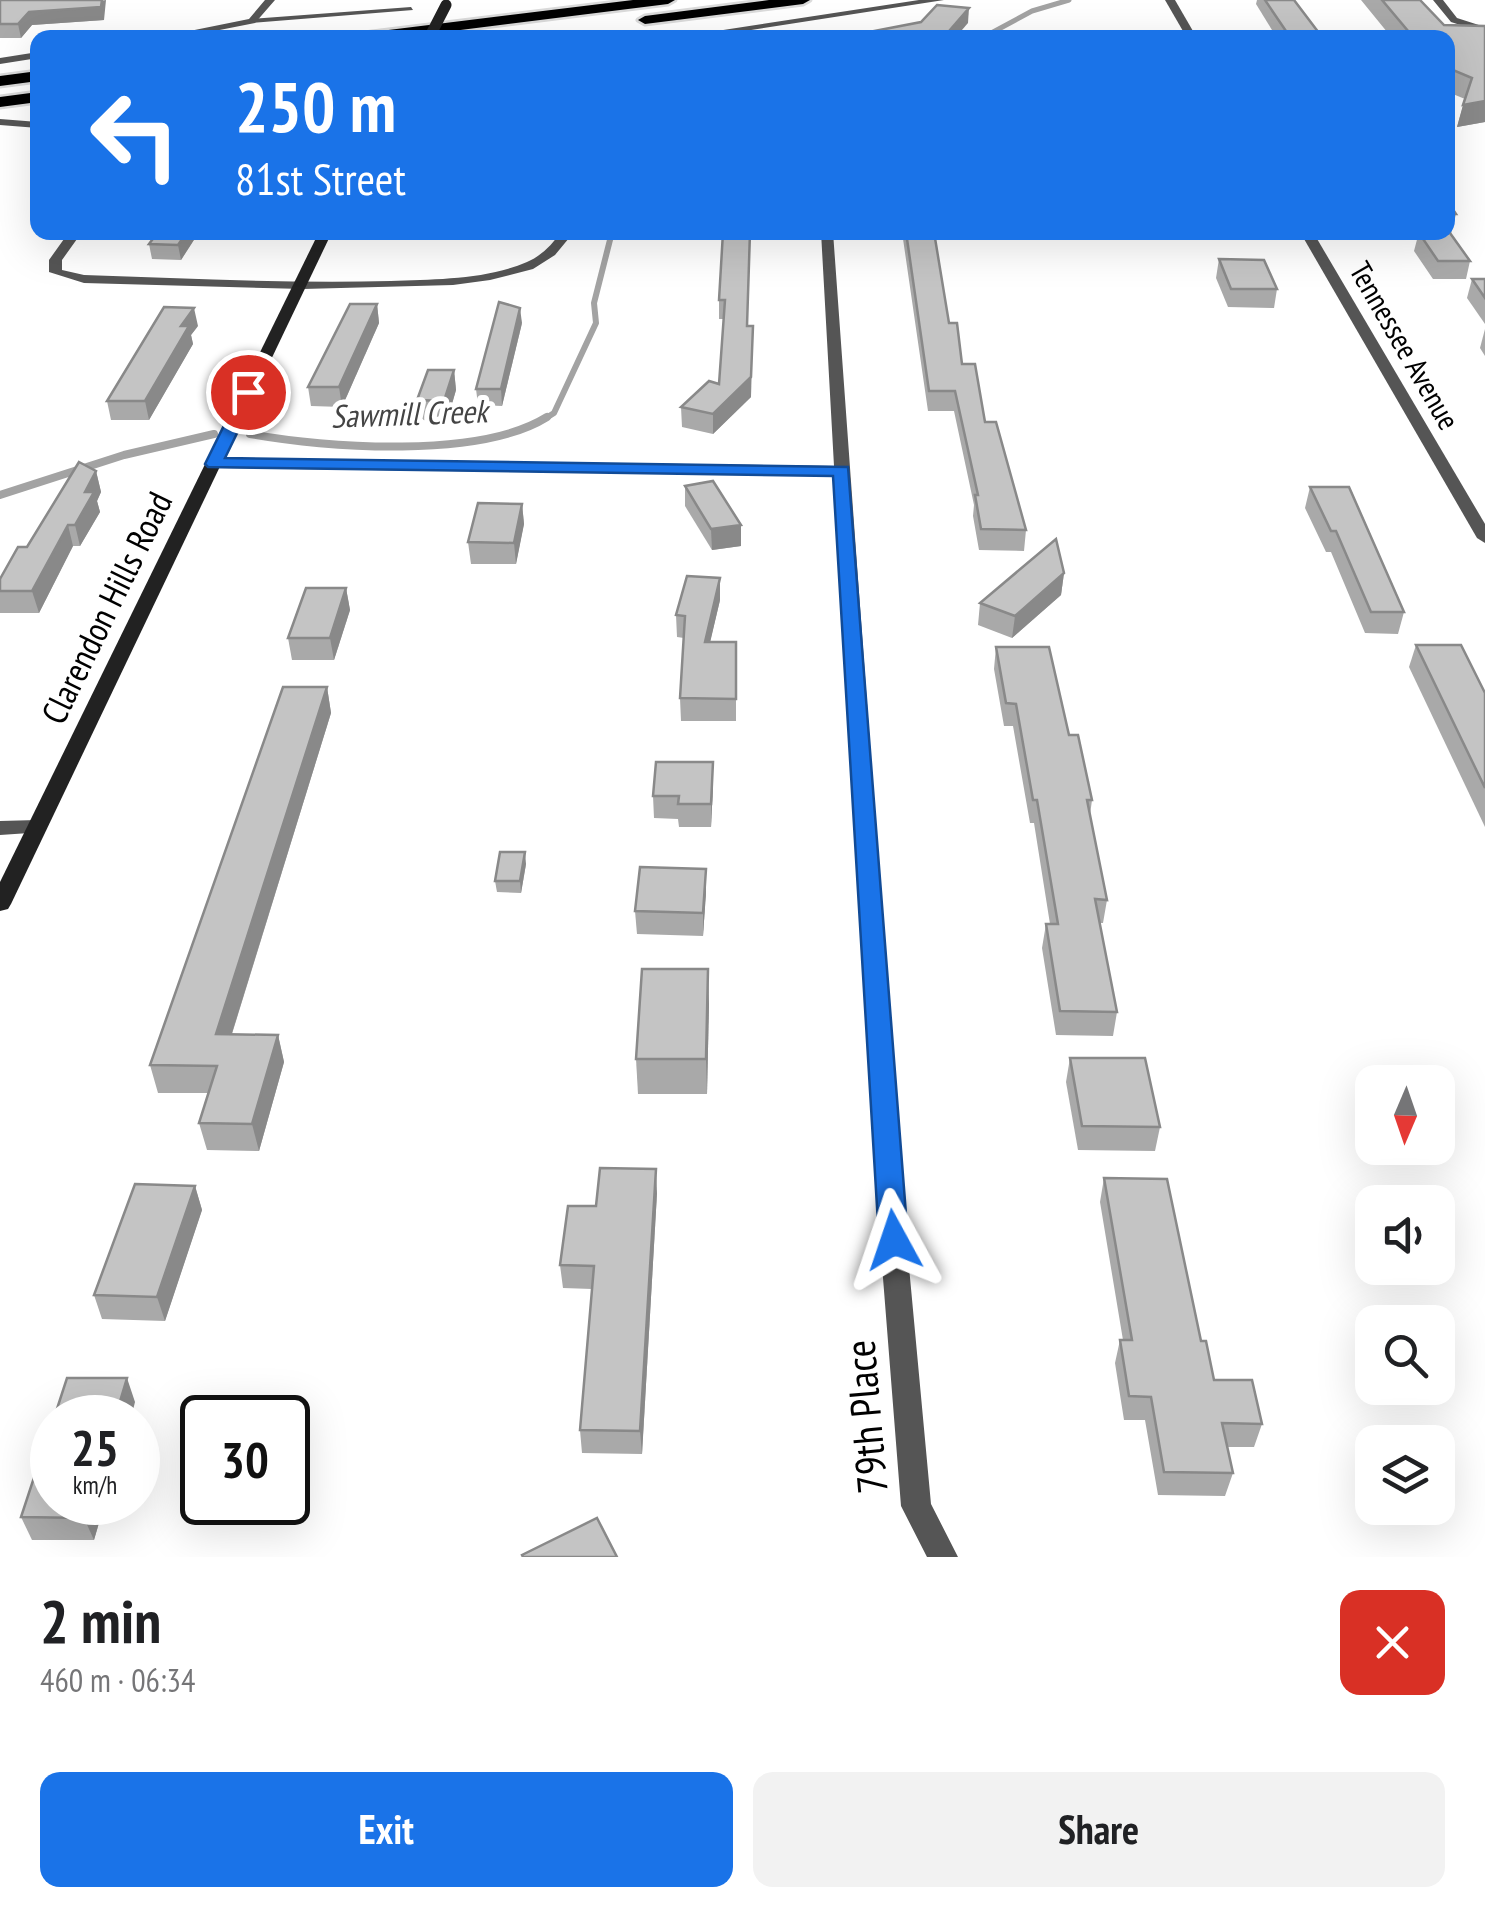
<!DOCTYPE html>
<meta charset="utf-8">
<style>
:root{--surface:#fff;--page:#f2f2f2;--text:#202124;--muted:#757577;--accent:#1a73e8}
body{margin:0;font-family:"PT Sans Narrow",sans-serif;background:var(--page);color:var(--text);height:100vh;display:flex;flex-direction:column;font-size:38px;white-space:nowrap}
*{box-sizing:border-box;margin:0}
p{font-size:32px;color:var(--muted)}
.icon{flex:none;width:55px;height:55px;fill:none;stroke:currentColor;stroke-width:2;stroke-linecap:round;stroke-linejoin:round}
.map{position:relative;height:1557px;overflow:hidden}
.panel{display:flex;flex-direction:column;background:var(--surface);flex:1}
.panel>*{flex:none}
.hud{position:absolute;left:30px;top:30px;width:1425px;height:210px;border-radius:20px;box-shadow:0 10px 40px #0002;background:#1a73e8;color:#fff;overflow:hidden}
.needle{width:65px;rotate:182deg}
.buttons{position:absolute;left:1355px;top:1065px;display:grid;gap:20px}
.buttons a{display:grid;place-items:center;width:100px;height:100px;border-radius:20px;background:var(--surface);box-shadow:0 10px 40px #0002;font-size:50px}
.speed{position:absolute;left:30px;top:1395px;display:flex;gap:20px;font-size:50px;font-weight:700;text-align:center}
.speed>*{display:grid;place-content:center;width:130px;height:130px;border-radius:50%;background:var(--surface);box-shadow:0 10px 40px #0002;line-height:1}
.speed small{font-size:25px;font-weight:400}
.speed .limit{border:5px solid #111;border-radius:15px;background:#fff;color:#111}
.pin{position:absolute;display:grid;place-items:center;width:85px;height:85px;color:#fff;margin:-42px;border:5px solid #fff;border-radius:50%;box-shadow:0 2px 10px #0007}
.me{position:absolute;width:110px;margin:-55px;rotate:355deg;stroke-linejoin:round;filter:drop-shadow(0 0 8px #0008)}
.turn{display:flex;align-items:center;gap:35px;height:210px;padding:0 40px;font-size:45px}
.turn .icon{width:130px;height:130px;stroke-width:2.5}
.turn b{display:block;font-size:70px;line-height:85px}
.round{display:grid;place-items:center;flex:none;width:105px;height:105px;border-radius:20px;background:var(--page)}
.head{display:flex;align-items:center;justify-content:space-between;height:170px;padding:0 40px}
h1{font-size:60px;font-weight:700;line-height:75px}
.cta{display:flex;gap:20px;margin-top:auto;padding:20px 40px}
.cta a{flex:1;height:115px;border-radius:20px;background:var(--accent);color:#fff;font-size:40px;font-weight:700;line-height:115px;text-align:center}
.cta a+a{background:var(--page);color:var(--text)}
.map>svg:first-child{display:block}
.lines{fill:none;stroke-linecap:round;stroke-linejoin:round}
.stream-far2{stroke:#a3a3a3;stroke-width:5}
.stream-far1{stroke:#a3a3a3;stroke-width:6}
.stream{stroke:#a3a3a3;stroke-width:8}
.highway-casing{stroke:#dbdbdb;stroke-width:5}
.lane{fill:#555;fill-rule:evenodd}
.street{fill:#555;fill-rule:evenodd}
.secondary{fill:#222;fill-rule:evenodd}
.highway{fill:#000;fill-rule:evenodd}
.secondary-bridge{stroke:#222;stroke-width:11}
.wall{fill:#a9a9a9}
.shaded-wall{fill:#898989}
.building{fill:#c4c4c4;stroke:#898989;stroke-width:2.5}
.route{fill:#1a73e8;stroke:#114b97;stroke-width:2.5}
.labels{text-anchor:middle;stroke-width:10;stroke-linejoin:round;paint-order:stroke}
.far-street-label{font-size:30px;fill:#000;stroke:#fff}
.far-water-label{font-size:32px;font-style:italic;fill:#444;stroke:#fff}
.street-label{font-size:35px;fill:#000;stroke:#fff}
.near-street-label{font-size:42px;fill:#000;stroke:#fff}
</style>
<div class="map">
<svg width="1485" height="1557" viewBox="0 0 1485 1557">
<rect width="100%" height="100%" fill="#fff"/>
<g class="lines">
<!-- stream-far2 -->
<path class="stream-far2" d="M982,38L1032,11L1069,0"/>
<!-- stream-far1 -->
<path class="stream-far1" d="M543,420L554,413L596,323L594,303L612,232"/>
<!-- stream -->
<g class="stream">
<path d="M250,434C327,448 480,459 547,417"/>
<path d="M0,495L124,455L214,434"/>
</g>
<defs>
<g id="highway">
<path d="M633,0H675L668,4L397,38H349L356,34Z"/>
<path d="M769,0H810L803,4L645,24L638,20L645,16Z"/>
<path d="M38,71V81L0,86V76Z"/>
<path d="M38,92V102L0,107V97Z"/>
</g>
</defs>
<!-- highway casing -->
<use href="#highway" class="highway-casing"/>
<!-- lane -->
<path class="lane" d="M411,7L413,10L252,23L249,21L252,19Z"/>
<!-- street -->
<g class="street">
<path d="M265,0H275L255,23L179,38H155L249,19Z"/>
<path d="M919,0H944L700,38H671Z"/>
<path d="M1165,0H1175L1197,38H1187Z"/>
<path d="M1433,0H1443L1457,18L1485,27V33L1451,22Z"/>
<path d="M38,52V58L0,64V58Z"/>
<path d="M0,119L38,122V128L0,125Z"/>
<path d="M69,232H82L62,260V270L84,275C186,278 288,284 391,281C435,279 485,280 527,262C541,256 552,245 561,232H574L555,255L533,269L490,280L453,285L303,289L84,283L49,272V260Z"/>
<path d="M821,232H833L903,1202L931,1504L958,1557H927L901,1506L877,1202L835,476L214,468L206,463L214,458L834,466Z"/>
<path d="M1300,232H1313L1485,524V543L1477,538Z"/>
<path d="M37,820L47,827L44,832L0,835V821Z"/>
</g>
<!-- secondary -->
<path class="secondary" d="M319,232H332L11,904L8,909L0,911V882Z"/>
<!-- highway -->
<use href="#highway" class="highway"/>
<!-- secondary-bridge -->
<path class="secondary-bridge" d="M429,38L446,5"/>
</g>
<!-- wall -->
<g class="wall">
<path d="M0,0L104,20L32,25L21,38H0Z"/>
<path d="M1257,0H1294L1322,38H1277L1256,4Z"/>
<path d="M1361,0H1420L1444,25L1485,26V122L1457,127L1465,99L1448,92V38H1392Z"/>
<path d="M1448,202L1456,214L1451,234L1470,261L1466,279H1433L1414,251L1419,232H1448Z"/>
<path d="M158,232H199L181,260L152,259L149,244Z"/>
<path d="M723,232L748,326L751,397L713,434L682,427L681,407L719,384L724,319H719V300Z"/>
<path d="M902,232H934L949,323L962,364L1026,530L1024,551L979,550L973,516L974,505L954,411H928Z"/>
<path d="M1219,259L1277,289L1274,308L1228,307L1216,278Z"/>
<path d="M1472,279H1485V324L1467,298Z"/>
<path d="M377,304L379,323L342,407L311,406L308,387Z"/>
<path d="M522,323L502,406L478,405L476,389Z"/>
<path d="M198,326L191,335L193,344L149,420H111L107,401Z"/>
<path d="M1485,329V356L1480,348Z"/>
<path d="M454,370L456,390L447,421L419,420L417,400Z"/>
<path d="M96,471L101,492L97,501L100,512L80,546H73L39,613H0V579Z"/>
<path d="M685,486L741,546L712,550L685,506Z"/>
<path d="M1310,487L1404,612L1398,634L1365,633L1331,552H1326L1305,508Z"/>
<path d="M522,504L524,524L516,564H471L468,542Z"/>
<path d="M1064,573L1061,595L1012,638L978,625L980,603Z"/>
<path d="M346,588L350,610L334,660H292L288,638Z"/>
<path d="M720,600L710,642H736V721H681L680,698L684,638L677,637L676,615Z"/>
<path d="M1416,645L1485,693V827L1409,667Z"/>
<path d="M996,647L1069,735L1092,800L1090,815L1107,900L1103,923H1100L1117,1012L1113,1036L1056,1035L1042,948L1046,924H1050L1034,823H1030L1013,726H1004L994,669Z"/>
<path d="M327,687L331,713L232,1034L278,1035L284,1062L259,1151L207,1150L199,1123L208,1093H158L150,1065Z"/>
<path d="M713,785L711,827H679L678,819L654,818L653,796Z"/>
<path d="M526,864L521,893L497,892L495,881Z"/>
<path d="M706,869V892L703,936L637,934L635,911Z"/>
<path d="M709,1004L707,1094H638L636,1059Z"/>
<path d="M1070,1058L1160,1127L1155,1151L1078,1150L1066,1082Z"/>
<path d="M1104,1178L1201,1341L1214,1380L1262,1424L1254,1447H1227L1233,1473L1225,1496L1158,1495L1145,1420H1124L1115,1363L1120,1340H1123L1100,1202Z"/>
<path d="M195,1186L202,1210L165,1321L102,1319L94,1295Z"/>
<path d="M657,1193L642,1454L582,1453L580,1430L592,1289L563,1288L560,1265L596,1206Z"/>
<path d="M52,1502H105L94,1540H32L21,1517Z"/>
</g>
<!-- shaded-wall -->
<g class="shaded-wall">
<path d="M106,0L104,20L32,25L21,38L18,24L29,12Z"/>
<path d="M969,8L968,23L955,38H943Z"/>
<path d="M1485,101V122L1457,127L1463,105Z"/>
<path d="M187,232H199L181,260L178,245Z"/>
<path d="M377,304L379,323L342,407L339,387Z"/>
<path d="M194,308L198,326L191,335L193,344L149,420L145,401L181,326Z"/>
<path d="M520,308L522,323L502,406L501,389Z"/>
<path d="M753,326L751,397L713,434V414Z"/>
<path d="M454,370L456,390L447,421L444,401Z"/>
<path d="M96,471L101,492L97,501L100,512L80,546L75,525L85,492Z"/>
<path d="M522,504L524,524L516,564L514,543Z"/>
<path d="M68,525L73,546L39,613L32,591Z"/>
<path d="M741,525V546L712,550L711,529Z"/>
<path d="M1064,573L1061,595L1012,638L1015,616Z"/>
<path d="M720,578V600L705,664V642Z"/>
<path d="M346,588L350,610L334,660L330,638Z"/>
<path d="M327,687L331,713L223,1062L216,1034Z"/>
<path d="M713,762V785L711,827V804Z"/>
<path d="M525,852L526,864L521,893L520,881Z"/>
<path d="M706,869V892L703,936V913Z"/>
<path d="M708,969L709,1004L707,1094L706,1059Z"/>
<path d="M278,1035L284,1062L259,1151L252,1124Z"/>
<path d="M656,1169L657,1193L642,1454L640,1431Z"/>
<path d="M195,1186L202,1210L165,1321L157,1297Z"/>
<path d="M127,1378L135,1402L131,1418H115Z"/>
<path d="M89,1502H105L94,1540L84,1518Z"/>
</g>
<!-- building -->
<g class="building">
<path d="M0,0H102L101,7L29,12L18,24H0Z"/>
<path d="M1265,0H1294L1322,37H1290Z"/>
<path d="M1382,0H1420L1444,25L1485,26V101L1463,105L1472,78L1448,68V38H1414Z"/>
<path d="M937,5L969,8L944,37L945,38H838L921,22Z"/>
<path d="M1448,202L1456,214H1448Z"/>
<path d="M158,232H187L178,245L149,244Z"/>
<path d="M723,232H750L747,326H753L751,377L713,414L681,407L709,381L719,384L725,300H719Z"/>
<path d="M906,232H934L949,323H957L962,364H975L985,422H996L1026,530L981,529L975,495H978L955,391H929Z"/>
<path d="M1419,233H1450L1470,261H1438Z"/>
<path d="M1219,259L1264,260L1277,289H1231Z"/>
<path d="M1472,279H1485V298Z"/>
<path d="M499,302L520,308L501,389H476Z"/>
<path d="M350,304H377L339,387H308Z"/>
<path d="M164,307L194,308L181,326H189L145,401H107Z"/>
<path d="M428,370H454L444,401L417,400Z"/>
<path d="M79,462L96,471L85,492H94L75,525H68L32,591H0V579L18,547H27Z"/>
<path d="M713,481L741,525L711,529L685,486Z"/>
<path d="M1310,487H1349L1404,612H1371L1336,531H1331Z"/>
<path d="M478,503L522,504L514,543L468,542Z"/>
<path d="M1056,539L1064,573L1015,616L980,603Z"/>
<path d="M687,576L720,578L705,642H736V699L680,698L685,616L676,615Z"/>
<path d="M306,588H346L330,638H288Z"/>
<path d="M1416,645H1461L1485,693V788Z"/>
<path d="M996,647H1049L1069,735H1078L1092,800H1087L1107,900L1095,899L1117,1012L1060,1011L1046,924H1058L1037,800H1033L1016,704L1006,703Z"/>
<path d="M283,687H327L216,1034L278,1035L252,1124L199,1123L217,1066L150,1065Z"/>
<path d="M656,762H713L711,804H678L679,796H653Z"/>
<path d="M500,852H525L520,881H495Z"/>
<path d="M640,867L706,869L703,913L635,911Z"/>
<path d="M642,969H708L706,1059H636Z"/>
<path d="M1070,1058H1145L1160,1127L1082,1126Z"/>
<path d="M600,1168L656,1169L640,1431L580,1430L594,1266L560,1265L568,1206H596Z"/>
<path d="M1104,1178L1167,1179L1201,1341H1206L1214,1380H1252L1262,1424L1222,1423L1233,1473L1164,1472L1151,1397L1129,1396L1120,1340H1132Z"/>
<path d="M135,1184L195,1186L157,1297L94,1295Z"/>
<path d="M67,1378H127L115,1418H54Z"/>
<path d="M52,1423V1502H89L84,1518L21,1517Z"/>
<path d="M597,1518L617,1557H523L522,1555Z"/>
</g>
<!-- route -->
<path class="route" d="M242,389L257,392L225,458L848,467L908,1240L904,1249L894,1253L883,1249L879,1240L833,476L208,467L205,464Z"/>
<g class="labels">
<!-- far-street labels -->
<g class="far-street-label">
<text transform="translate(1404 346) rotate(60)" y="10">Tennessee Avenue</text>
</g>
<!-- far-water labels -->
<g class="far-water-label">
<text transform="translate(409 414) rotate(-2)" y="11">Sawmill Creek</text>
</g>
<!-- street labels -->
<g class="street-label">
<text transform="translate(107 608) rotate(-64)" y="12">Clarendon Hills Road</text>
</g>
<!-- near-street labels -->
<g class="near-street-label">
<text transform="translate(866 1417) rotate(-95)" y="15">79th Place</text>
</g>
</g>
</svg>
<div class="buttons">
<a><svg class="needle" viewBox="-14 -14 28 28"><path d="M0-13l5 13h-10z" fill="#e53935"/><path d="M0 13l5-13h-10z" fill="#757577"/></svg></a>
<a><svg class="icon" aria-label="sound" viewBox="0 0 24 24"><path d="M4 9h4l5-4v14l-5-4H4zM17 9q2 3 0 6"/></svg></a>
<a><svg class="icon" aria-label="search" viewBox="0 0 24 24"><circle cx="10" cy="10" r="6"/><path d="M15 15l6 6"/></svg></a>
<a><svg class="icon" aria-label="layers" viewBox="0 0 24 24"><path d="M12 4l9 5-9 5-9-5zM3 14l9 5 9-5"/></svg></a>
</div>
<div class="speed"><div>25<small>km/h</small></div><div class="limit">30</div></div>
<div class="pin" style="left:248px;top:392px;background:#d93025"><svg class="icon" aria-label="arrive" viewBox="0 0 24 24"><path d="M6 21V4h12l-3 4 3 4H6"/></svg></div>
<svg class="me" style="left:894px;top:1240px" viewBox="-20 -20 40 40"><path d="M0-17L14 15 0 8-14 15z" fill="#1a73e8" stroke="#fff" stroke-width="4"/></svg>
<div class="hud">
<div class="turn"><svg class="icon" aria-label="left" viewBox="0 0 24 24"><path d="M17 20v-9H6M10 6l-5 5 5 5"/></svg><div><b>250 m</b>81st Street</div></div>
</div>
</div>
<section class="panel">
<div class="head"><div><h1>2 min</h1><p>460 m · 06:34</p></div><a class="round" style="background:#d93025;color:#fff"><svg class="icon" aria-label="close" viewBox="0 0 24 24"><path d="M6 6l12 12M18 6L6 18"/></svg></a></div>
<div class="cta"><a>Exit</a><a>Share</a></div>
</section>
